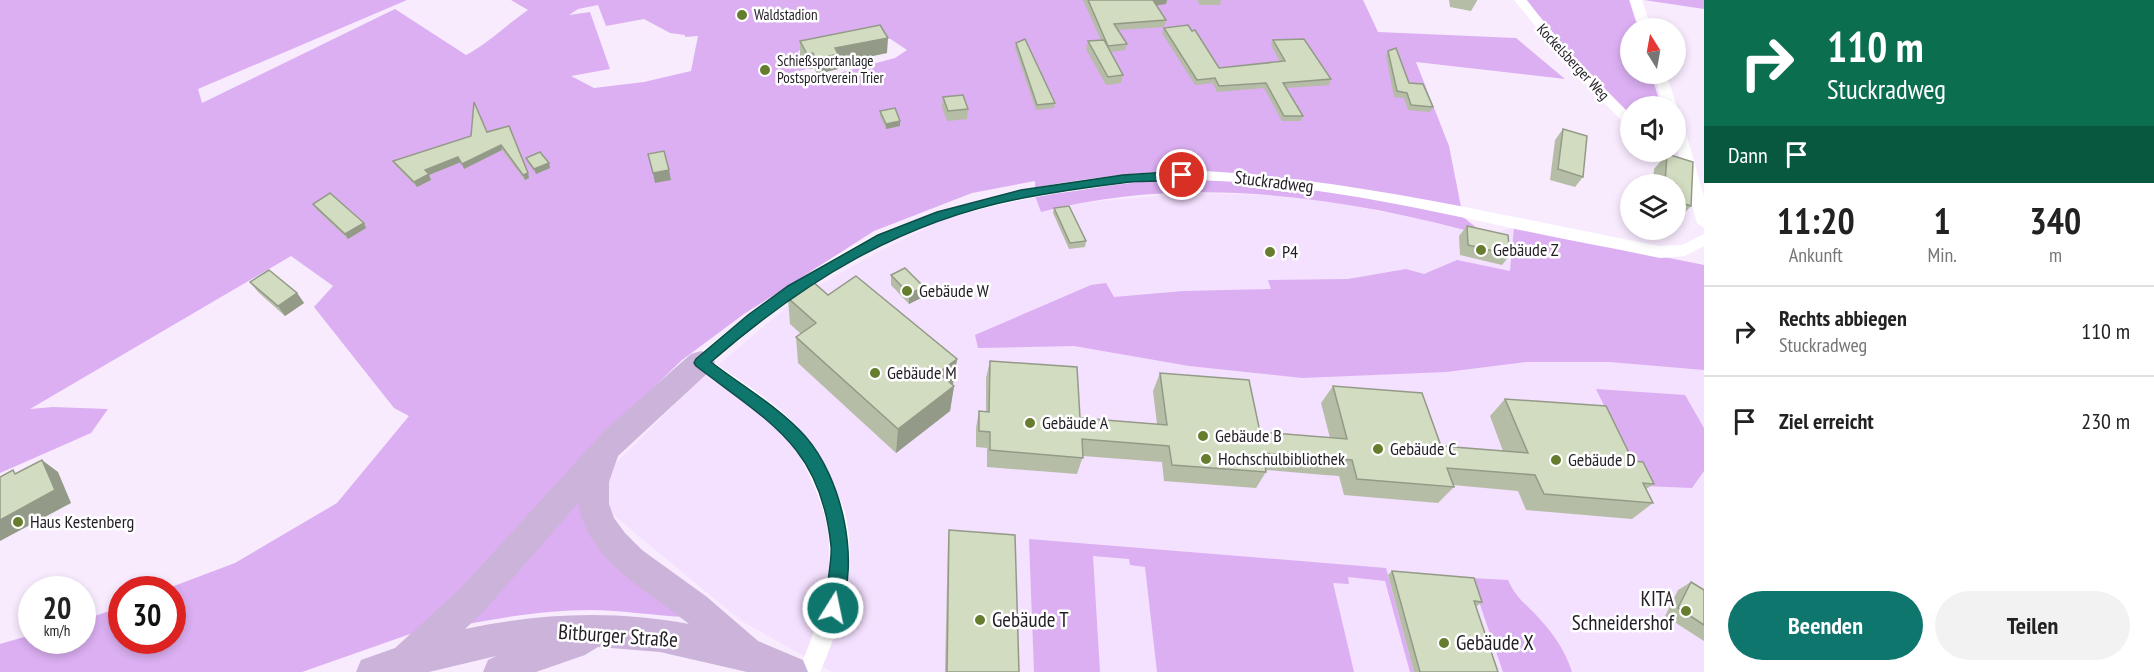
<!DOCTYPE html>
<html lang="de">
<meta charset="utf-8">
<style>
:root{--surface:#fff;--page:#f2f2f2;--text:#222;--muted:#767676;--line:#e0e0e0;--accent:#0f766e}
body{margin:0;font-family:"PT Sans Narrow",sans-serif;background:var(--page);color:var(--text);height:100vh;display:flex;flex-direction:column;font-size:22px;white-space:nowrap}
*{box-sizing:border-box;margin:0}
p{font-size:20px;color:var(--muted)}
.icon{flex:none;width:33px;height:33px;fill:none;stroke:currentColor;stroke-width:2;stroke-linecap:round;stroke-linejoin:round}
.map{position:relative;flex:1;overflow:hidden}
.side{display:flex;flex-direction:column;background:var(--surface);width:450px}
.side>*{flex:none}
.guide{background:#0b6e4f;color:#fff;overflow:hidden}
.needle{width:39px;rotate:349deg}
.controls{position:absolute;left:1620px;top:18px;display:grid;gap:12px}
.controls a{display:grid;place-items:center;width:66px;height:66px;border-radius:50%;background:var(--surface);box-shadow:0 3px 9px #0003;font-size:30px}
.speed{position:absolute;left:18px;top:576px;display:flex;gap:12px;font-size:30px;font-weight:700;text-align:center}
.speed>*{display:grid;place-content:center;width:78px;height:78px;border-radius:50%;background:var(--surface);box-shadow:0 3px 9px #0003;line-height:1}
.speed small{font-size:15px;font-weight:400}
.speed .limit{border:9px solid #d22;background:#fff;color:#111}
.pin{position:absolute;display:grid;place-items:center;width:51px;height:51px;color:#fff;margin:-26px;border:3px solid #fff;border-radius:50%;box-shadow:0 2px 6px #0007}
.me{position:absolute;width:66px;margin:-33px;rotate:10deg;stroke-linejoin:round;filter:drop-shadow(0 0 4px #0008)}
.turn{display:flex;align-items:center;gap:21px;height:126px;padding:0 24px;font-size:27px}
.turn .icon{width:78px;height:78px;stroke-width:2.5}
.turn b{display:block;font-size:42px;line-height:51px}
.then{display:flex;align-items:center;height:57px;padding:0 24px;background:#0003;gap:12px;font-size:22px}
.eta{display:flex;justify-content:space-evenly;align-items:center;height:102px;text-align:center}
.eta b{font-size:36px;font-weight:600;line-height:42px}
.action{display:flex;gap:12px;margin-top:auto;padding:12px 24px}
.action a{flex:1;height:69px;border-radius:36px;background:var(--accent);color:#fff;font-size:24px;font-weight:600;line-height:69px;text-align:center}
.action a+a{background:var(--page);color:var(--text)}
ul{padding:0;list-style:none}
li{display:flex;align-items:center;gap:18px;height:90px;padding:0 24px;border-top:2px solid var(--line)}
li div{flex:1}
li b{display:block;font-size:22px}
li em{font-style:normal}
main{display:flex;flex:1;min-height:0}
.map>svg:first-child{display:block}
.built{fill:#f4e0ff}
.green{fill:#dbaff2;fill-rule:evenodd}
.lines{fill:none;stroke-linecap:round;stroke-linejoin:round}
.street{fill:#fff;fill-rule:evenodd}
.primary{fill:#ccb3d9;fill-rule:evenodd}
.wall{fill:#b5bda6}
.shaded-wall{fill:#939a87}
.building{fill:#d2dcc1;stroke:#939a87;stroke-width:1.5}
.route{fill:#0f766e;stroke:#0a4d48;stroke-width:1.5}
.poi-dot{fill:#677d2e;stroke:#fff;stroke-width:2}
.labels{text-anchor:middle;stroke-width:5;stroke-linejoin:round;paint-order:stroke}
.far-poi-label{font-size:15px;fill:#231d26;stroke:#fff;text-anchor:start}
.far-street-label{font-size:15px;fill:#231d26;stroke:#fff}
.street-label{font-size:18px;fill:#231d26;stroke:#fff}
.poi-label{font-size:18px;fill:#231d26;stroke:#fff;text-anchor:start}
.near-poi-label{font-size:21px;fill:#231d26;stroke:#fff;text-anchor:start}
.near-street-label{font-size:21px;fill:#231d26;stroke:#fff}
</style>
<main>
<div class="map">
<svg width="1704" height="672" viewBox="0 0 1704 672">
<rect width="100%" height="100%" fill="#f8ebfe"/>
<!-- built -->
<path class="built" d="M1189,193L1269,195L1331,202L1440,223L1487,236L1514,227L1704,265V672H832L740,620L606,509V490L616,463L693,386L799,297L876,253L945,219L1035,196L1041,211L1069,204Z"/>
<!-- green -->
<g class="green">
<path d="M0,0H407L198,89L202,103L395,9L466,55C489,43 506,25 528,10L511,0H1363L1378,32L1516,38L1565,79L1416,62L1449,146L1463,217L1487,236C1344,196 1187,174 1041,212L1035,196V181L972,193L874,231L744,314L682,360L607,432L463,595L413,633L302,672H0V644L31,635L32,640H82L83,620L121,607L122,640H172V590L166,589L235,563L337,503L409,416L394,408L314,307L333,286L291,256L30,409L53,407L108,409L91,433L0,473ZM598,5L606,26L644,19L670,33L685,35V37L698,36L691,71L644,82L594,88L571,76L610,69L590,12L569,15L578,9ZM886,36L907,50L895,58L801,83L795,72L807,69L798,51Z"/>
<path d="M1527,0H1629L1638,28H1630V74H1651L1661,106H1630V115L1556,39Z"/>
<path d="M1644,0H1704V9Z"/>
<path d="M1514,227L1704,265V370L1610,362H1527L1446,372L1302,378L1189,366L1074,346L978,348L975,335L1091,285L1106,283L1114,297L1183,291L1271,289L1268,280L1348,279L1406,269L1424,274L1457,260L1510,271Z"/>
<path d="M1596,389L1685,395L1704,428V471L1692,488L1643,486Z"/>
<path d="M580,486L687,617C655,616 623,610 590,610C547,610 505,617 462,625Z"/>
<path d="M1029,539L1386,568L1414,672H1410L1385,581L1348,577L1349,584L1333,583L1354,672H1157L1145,567L1130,565L1129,559L1093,556L1100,672H1034Z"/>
<path d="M1471,578L1508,580C1516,598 1524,602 1537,616C1553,633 1565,650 1572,672H1503Z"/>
</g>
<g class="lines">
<!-- street -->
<g class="street">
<path d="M1514,0H1526L1576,60L1630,114V125L1625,124L1568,66Z"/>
<path d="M1630,0H1642L1651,28H1639Z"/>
<path d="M1654,74H1666L1677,106L1676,108L1663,106Z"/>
<path d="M1676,118L1683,122L1704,197V228L1697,223L1676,145Z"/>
<path d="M1182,170C1344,176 1502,216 1660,246L1682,245L1704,234V246L1685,256L1660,258C1607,247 1555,238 1502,226C1398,203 1291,181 1185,180C1143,179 1101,187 1060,193C1003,202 938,217 887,243C823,275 767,315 713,362C741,382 772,400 796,425C813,442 823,462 832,483C836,493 842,502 845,513C858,567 842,622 820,672H798C825,607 844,556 815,488C807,469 799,453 785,437C759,409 725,389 695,367L693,362L695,357C753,309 808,269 876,235C889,228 905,224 919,219C1003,188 1092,176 1182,170Z"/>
</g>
<!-- primary -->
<path class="primary" d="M701,351L711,354L715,362L711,370L618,456L609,482V504L614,518L625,533L642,550L707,597L758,641L803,660L808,672H747L660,652L598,647L585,655L536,672H483L488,660L496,656L429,672H356L361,660L395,648L460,589L606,429L691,354ZM578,503C589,562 646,589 689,624C613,610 540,613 465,629L484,611Z"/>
</g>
<!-- wall -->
<g class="wall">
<path d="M1083,0H1167L1166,4L1157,5L1166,20L1164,27L1118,30L1127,44L1125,50L1111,52L1123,75L1121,83L1106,85L1086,49L1088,41L1101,40Z"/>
<path d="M1197,0H1221L1220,5H1200Z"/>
<path d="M1449,0H1477V1L1471,11L1450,7Z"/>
<path d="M1164,28L1219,68L1280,62L1271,45L1273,40L1331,79L1329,85L1286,88L1303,116L1301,121H1282L1264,88L1217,92L1213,83L1195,85L1162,33Z"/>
<path d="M800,41L887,53L838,63V69L817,74L814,68L807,69L800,56Z"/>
<path d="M1016,43L1055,103L1054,108L1036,110L1015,48Z"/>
<path d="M1388,51L1409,83L1433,107L1430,112L1408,110L1404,98L1394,97L1386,56Z"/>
<path d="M943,97L968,109L967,119L947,121L942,107Z"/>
<path d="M880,111L900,126L886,129L880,116Z"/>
<path d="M509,126L529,178L525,180L502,150L464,169L461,162L429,175L431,180L417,187L396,166L393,161Z"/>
<path d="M1563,129L1583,177L1575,187L1550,180L1555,140Z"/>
<path d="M1667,154L1691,206L1677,221L1676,220V184H1653L1654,169Z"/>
<path d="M526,158L550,168L536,174L528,163Z"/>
<path d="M313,204L364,223L366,228L348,239L316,209Z"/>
<path d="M1054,208L1086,241L1085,247L1069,249L1053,213Z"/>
<path d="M1467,226L1510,255L1502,265L1460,255L1459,236Z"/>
<path d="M891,275L923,297L909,304L891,285Z"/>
<path d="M250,282L297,293L304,303L285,316L258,292Z"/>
<path d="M828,295L957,359L953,384L952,385L954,386L950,411L896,453L798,363L796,337L801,334L790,324L788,298Z"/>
<path d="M990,361L1080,418L1157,424L1153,391L1160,373L1260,432L1330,438L1321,403L1333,386L1441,446L1503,451L1490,416L1505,399L1633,461L1654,484L1646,489L1653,503L1632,519L1526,510L1518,491L1453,485L1454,487L1438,503L1344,495L1339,476L1325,475L1266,470V472L1256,488L1164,481L1162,462L1083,456L1077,474L987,467V448L976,447V428L979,411H986V378Z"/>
<path d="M949,530L1019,672H945L948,538Z"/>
<path d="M1392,571L1482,602L1477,606H1475L1498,672H1414L1388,575Z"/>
<path d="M1691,582L1704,590V641L1665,616L1678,590Z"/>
</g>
<!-- shaded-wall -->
<g class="shaded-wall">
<path d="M1153,0H1167L1166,4L1152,6Z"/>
<path d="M888,38L887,53L838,63V69L817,74L816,59L835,48Z"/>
<path d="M813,53L814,68L807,69V54Z"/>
<path d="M900,121V126L886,129V124Z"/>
<path d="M501,145L502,150L464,169L462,164Z"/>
<path d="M458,157L461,162L429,175L431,180L417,187L414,182L425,170Z"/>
<path d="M549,163L550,168L536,174L534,169Z"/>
<path d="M669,170L671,180L655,183L653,173Z"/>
<path d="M528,173L529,178L525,180L523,175Z"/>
<path d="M364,223L366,228L348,239L345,234Z"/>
<path d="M924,287L923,297L909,304V294Z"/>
<path d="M297,293L304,303L285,316L278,306Z"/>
<path d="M957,359L953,384L935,398L938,373Z"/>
<path d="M954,386L950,411L896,453L898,429Z"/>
<path d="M42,460L58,472L71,503L0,541V520Z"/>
</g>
<!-- building -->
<g class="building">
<path d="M1088,0H1153L1166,20L1114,24L1127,44L1108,46Z"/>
<path d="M880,25L888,38L835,48L838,54L816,59L813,53L807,54L800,41Z"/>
<path d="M1188,25L1192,31L1195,30L1219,68L1285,61L1273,40L1304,39L1331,79L1283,83L1303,116H1284L1266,83L1219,86L1215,78L1197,80L1164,28Z"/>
<path d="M1025,39L1055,103L1037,105L1016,43Z"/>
<path d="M1104,40L1123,75L1108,77L1088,41Z"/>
<path d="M1396,48L1409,83L1423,84L1433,107L1411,105L1407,93L1397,91L1388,51Z"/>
<path d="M963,95L968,109L948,111L943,97Z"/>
<path d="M474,102L487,132L509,126L528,173L523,175L501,145L462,164L458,157L425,170L429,174L414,182L393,161L471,136Z"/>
<path d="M895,108L900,121L886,124L880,111Z"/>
<path d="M1563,129L1587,136L1583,177L1558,169Z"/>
<path d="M664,151L669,170L653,173L648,154Z"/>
<path d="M540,152L549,163L534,169L526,158Z"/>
<path d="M1667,154L1693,162L1691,206L1676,201V184H1665Z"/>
<path d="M330,193L364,223L345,234L313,204Z"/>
<path d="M1069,206L1086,241L1070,243L1054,208Z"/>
<path d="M1467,226L1508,235L1510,255L1468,245Z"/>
<path d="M905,268L924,287L909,294L891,275Z"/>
<path d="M269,270L297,293L278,306L250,282Z"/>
<path d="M856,276L957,359L938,373L954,386L898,429L796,337L816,323L788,298L813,282L828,295Z"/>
<path d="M990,361L1077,367L1080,418L1167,425L1160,373L1249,380L1260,432L1347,439L1333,386L1422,393L1441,446L1528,453L1505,399L1606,406L1633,461L1643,462L1654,484L1643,483L1653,503L1544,494L1535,475L1447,468L1454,487L1357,479L1352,460L1337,459L1263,453L1266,472L1172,465L1169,446L1082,439L1083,458L990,450V432L979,431V411L989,412Z"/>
<path d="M42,460L55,490L0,520V477L13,470L15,474Z"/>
<path d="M949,530L1015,535L1019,672H947Z"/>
<path d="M1392,571L1474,578L1482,602L1474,601L1498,672H1420Z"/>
<path d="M1691,582L1704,590V625L1678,608Z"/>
</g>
<!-- route -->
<path class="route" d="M1182,171L1188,175L1186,178C1166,183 1143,180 1122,183C1089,187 1055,192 1023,198C901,221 803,282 711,362C742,386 779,407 805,436C842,478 861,561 839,614L833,616L827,614C822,604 833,562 831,546C821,446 769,422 696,366L694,363L696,359L748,315L788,286L878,235L937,212L1021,190L1123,175Z"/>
<!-- markers -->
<g class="poi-dot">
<circle cx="742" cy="15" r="6"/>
<circle cx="765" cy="70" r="6"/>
<circle cx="1481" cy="250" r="6"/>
<circle cx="1270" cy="252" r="6"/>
<circle cx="907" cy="291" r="6"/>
<circle cx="875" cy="373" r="6"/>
<circle cx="1030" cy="423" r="6"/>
<circle cx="1203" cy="436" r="6"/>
<circle cx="1378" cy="449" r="6"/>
<circle cx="1206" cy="459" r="6"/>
<circle cx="1556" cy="460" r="6"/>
<circle cx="18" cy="522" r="6"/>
<circle cx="1686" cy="611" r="6"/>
<circle cx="980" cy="620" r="6"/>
<circle cx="1444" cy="643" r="6"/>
</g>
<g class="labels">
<!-- far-poi labels -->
<g class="far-poi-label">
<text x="754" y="20">Waldstadion</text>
<text x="777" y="66">Schießsportanlage<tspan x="777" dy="17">Postsportverein Trier</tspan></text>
</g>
<!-- far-street labels -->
<g class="far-street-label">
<text transform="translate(1573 62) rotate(47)" y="5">Kockelsberger Weg</text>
</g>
<!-- street labels -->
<g class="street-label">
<text transform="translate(1274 182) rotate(7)" y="6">Stuckradweg</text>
</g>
<!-- poi labels -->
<g class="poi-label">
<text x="1493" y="256">Gebäude Z</text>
<text x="1282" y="258">P4</text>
<text x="919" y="297">Gebäude W</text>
<text x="887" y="379">Gebäude M</text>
<text x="1042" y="429">Gebäude A</text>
<text x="1215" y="442">Gebäude B</text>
<text x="1390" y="455">Gebäude C</text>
<text x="1218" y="465">Hochschulbibliothek</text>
<text x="1568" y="466">Gebäude D</text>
<text x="30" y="528">Haus Kestenberg</text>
</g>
<!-- near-poi labels -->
<g class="near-poi-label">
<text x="1674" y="606" text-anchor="end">KITA<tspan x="1674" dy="24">Schneidershof</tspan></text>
<text x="992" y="627">Gebäude T</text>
<text x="1456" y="650">Gebäude X</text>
</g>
<!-- near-street labels -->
<g class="near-street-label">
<text transform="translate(618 636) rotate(4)" y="7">Bitburger Straße</text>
</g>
</g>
</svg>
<div class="controls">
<a><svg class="needle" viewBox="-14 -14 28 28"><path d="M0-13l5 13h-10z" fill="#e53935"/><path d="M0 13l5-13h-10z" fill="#767676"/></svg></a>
<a><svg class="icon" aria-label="sound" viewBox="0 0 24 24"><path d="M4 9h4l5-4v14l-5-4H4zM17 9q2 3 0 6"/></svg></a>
<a><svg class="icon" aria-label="layers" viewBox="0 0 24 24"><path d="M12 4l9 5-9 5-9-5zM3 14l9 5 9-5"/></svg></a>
</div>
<div class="speed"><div>20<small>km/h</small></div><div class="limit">30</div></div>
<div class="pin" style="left:1182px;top:175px;background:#d93025"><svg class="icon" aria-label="arrive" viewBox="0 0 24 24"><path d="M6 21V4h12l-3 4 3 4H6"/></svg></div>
<svg class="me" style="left:833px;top:608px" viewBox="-20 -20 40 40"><circle r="17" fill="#0f766e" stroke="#fff" stroke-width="3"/><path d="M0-11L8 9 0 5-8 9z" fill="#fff"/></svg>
</div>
<section class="side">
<div class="guide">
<div class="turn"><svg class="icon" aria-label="right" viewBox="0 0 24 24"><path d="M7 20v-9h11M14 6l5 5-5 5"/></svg><div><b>110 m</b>Stuckradweg</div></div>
<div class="then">Dann<svg class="icon" aria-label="arrive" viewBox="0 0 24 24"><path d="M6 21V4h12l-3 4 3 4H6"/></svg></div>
</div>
<div class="eta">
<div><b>11:20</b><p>Ankunft</p></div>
<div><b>1</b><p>Min.</p></div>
<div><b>340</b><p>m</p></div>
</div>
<ul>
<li><svg class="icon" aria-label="right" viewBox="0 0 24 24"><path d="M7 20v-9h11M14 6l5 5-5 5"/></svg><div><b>Rechts abbiegen</b><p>Stuckradweg</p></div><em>110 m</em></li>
<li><svg class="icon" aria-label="arrive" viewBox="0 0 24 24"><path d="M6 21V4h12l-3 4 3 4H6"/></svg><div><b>Ziel erreicht</b></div><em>230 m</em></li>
</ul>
<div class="action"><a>Beenden</a><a>Teilen</a></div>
</section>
</main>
